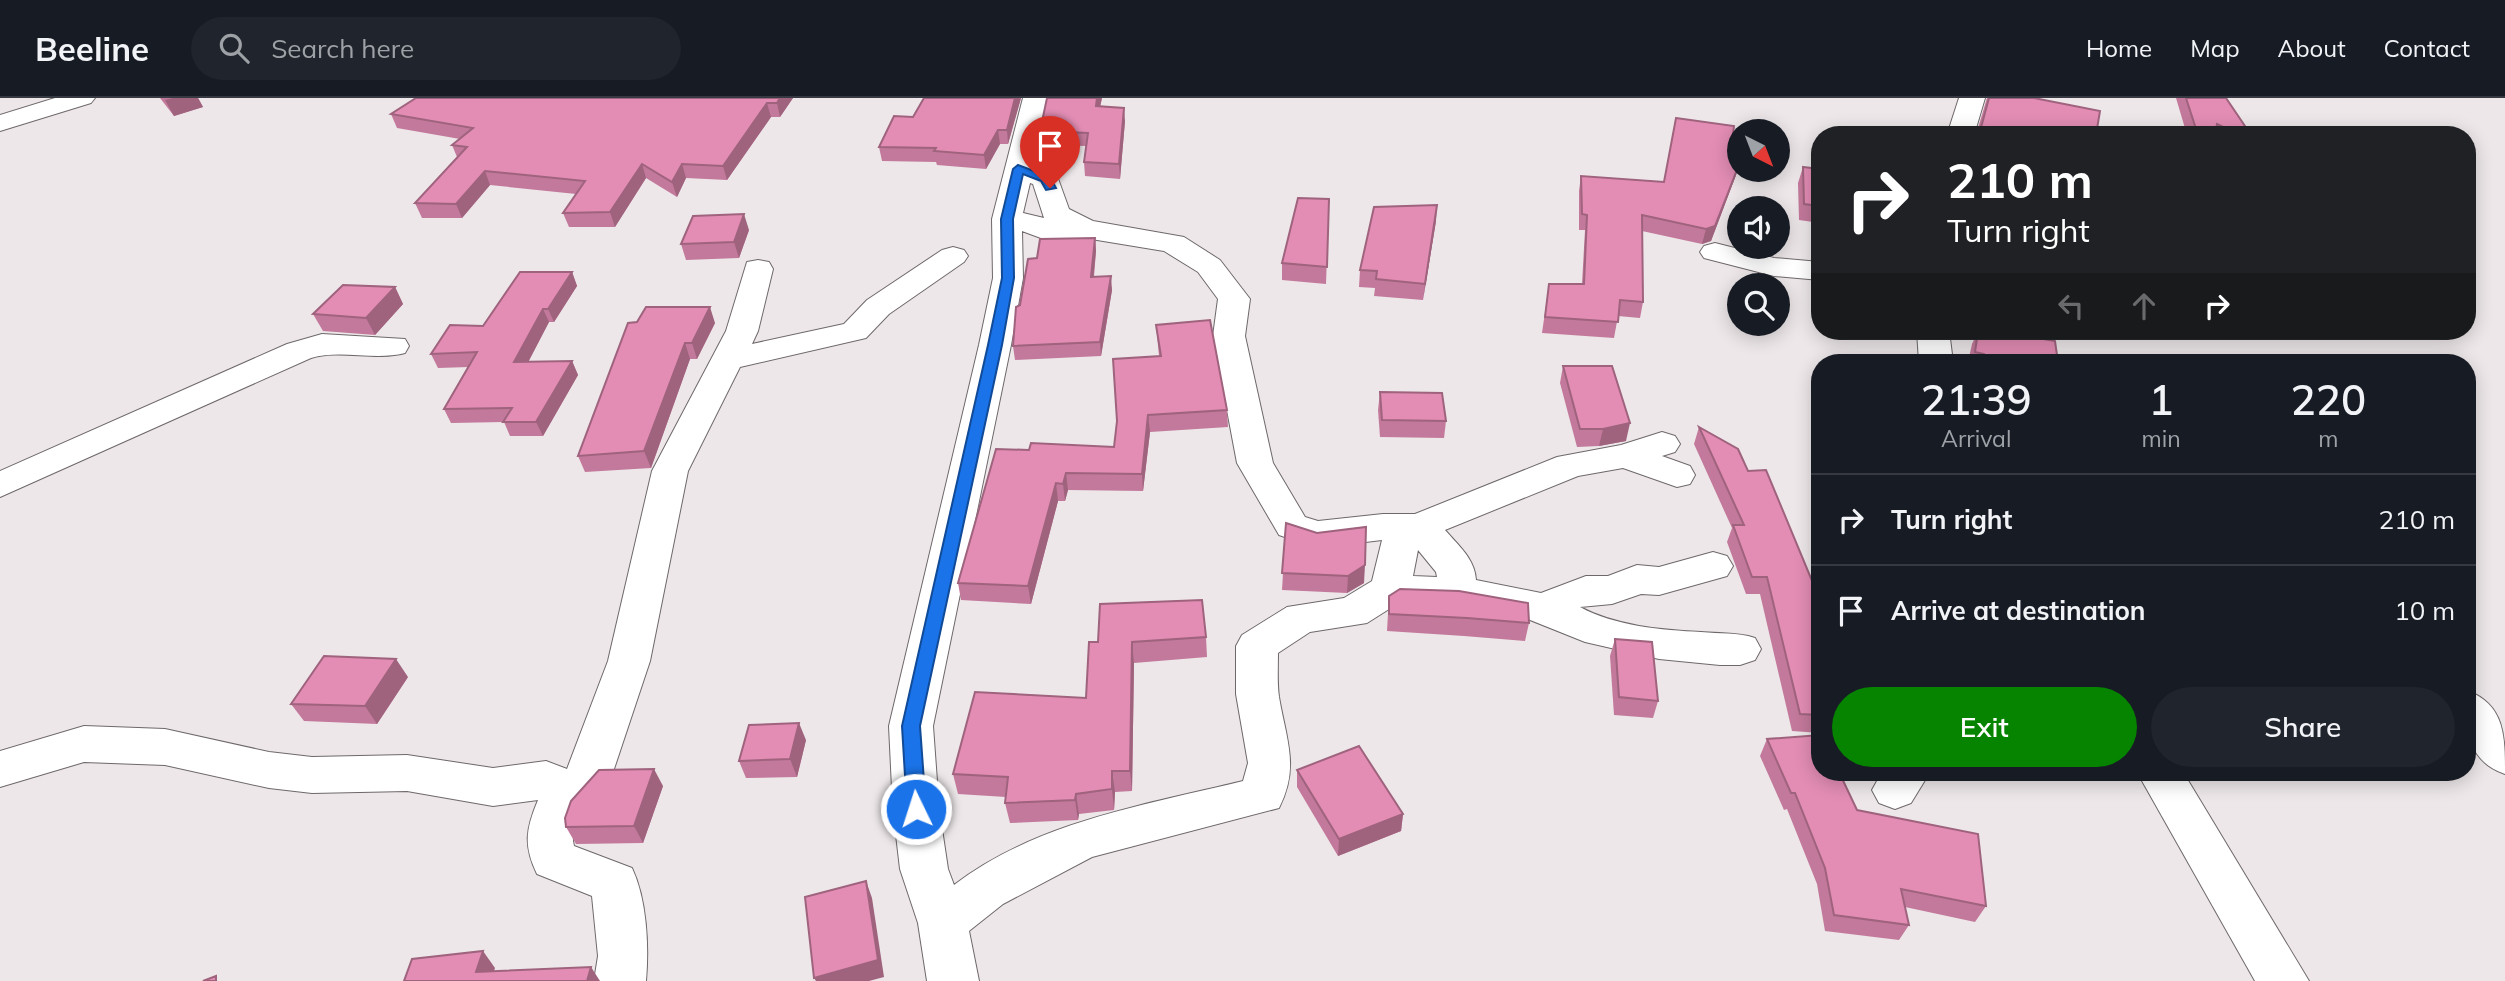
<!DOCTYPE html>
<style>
:root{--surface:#171b24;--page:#20242c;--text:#f1f3f6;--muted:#9ea1a6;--line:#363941;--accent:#068400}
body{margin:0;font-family:Mulish,sans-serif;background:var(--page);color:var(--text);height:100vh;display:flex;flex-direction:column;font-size:26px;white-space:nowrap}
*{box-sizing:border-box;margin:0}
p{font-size:23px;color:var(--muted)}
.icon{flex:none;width:38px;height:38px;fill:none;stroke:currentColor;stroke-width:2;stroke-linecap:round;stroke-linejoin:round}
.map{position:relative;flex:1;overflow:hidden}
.side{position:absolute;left:1811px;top:256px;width:665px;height:427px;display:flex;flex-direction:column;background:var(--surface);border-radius:28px;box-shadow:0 4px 18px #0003}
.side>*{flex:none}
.hud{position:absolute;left:1811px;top:28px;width:665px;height:214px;border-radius:28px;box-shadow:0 4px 18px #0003;background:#202124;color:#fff;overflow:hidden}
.needle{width:46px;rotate:138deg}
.buttons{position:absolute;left:1727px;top:21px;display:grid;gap:14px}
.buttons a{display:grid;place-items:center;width:63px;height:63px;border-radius:50%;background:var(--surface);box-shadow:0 4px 18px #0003;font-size:35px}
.pin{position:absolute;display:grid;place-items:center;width:60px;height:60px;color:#fff;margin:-72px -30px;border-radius:50% 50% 50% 0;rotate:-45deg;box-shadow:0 0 7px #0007}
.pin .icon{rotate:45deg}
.me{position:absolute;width:77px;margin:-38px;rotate:356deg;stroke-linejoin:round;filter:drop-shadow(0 0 5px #0008)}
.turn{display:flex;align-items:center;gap:24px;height:147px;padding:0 21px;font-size:32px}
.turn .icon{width:91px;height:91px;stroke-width:2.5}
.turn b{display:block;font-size:49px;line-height:60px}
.lanes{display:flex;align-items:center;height:66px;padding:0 21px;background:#0003;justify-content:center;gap:35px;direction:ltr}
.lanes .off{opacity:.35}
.eta{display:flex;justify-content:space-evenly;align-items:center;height:119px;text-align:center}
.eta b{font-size:42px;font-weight:600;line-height:49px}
.primary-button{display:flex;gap:14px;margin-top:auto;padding:14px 21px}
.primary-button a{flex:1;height:80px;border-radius:42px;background:var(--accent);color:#fff;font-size:28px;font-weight:600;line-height:80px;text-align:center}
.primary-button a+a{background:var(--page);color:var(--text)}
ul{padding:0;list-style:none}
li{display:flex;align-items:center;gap:21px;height:91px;padding:0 21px;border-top:2px solid var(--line)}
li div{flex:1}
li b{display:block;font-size:26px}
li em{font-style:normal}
header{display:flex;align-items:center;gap:42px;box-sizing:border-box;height:98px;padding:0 35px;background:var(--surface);border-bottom:2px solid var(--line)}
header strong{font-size:33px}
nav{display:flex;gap:38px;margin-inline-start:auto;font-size:24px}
.search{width:490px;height:63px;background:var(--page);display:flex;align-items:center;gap:18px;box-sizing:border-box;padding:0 24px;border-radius:38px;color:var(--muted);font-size:26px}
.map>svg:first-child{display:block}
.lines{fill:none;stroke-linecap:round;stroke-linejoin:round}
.minor-casing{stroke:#6e686b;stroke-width:2}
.minor{fill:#fff;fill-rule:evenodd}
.wall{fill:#c3799b}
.shaded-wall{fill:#9f637e}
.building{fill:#e38db4;stroke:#9f637e;stroke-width:2}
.route{fill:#1a73e8;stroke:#114b97;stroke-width:2}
</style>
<header>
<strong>Beeline</strong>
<div class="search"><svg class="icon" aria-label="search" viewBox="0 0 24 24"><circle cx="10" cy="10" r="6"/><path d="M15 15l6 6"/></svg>Search here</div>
<nav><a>Home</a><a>Map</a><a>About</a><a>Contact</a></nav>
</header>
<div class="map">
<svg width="2505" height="883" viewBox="0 0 2505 883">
<rect width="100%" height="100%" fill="#ede7e9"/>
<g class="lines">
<defs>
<g id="minor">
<path d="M55,0H95L91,5L0,33V17Z"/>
<path d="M1023,0H1049L1034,67L1056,75L1069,111L1093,123L1184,139L1220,162L1250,201L1245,238L1273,365L1305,419L1318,423L1383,416H1415L1557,359L1621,347L1662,334L1675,338L1680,346L1675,354L1662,358L1690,368L1695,377L1690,386L1677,389L1623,370L1578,378L1445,432C1458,447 1475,461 1476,482L1541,495L1586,478H1608L1637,467L1659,469L1713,454L1727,458L1733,468L1727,478L1659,497L1641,496L1612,506L1580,509C1615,528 1662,532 1701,534C1720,536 1737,534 1755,540L1761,551L1755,562L1740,567H1720L1659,561L1585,544L1520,518L1457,508L1397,506L1367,525L1310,534L1278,555C1278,569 1277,585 1279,599C1286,641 1300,669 1279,710L1092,759L1003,806L969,833L979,883H927L918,825L900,771L893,711L889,628L979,247L993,180L992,121ZM1030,85L1033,86L1044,120L1023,115ZM1022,133L1049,143L1085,140L1164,153L1198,174L1218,201L1213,238L1237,365L1279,437L1316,450L1382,442L1372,483L1344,500L1287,509L1242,537L1236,548V596L1248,665L1243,683C1145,707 1036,724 954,787L948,771L939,711L933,628L1011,247L1023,180ZM1418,452L1436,474L1437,479L1413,478Z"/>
<path d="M1959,0H1985L1974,37H1947Z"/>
<path d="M1715,145L1774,160L1820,164V182L1774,178L1704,160L1700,154L1704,148Z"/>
<path d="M953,149L964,152L968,158L964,164L889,216L866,240L740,269L688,373L650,563L611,680C599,703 566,717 574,748L632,770C647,802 649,848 646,883H594L598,858L592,798L537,776C523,747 526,731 538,702L493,708L407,693L312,695L269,690L165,667L84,664L0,689V653L84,628L165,631L269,654L312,659L407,657L493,670L546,663L567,671L608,563L652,373L726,233L747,164L758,162L769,164L773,171L758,233L752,246L844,226L867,202L942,152Z"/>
<path d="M1917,233H1949L1953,264H1919Z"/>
<path d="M322,236L405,241L409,248L405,255C374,263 341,251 311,260L0,399V373L287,246Z"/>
<path d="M2468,593C2505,607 2505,639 2505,676C2466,663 2465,628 2468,593Z"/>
<path d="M1882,674H1930L1911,705L1895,711L1879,705L1872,692Z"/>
<path d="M2137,674H2183L2309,883H2255Z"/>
</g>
</defs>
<!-- minor casing -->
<use href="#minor" class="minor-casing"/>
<!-- minor -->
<use href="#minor" class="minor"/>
</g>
<!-- wall -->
<g class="wall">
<path d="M160,0H198L203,9L174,18Z"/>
<path d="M793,0L780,19H771L727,82L686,80L677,99L646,80L615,129H569L563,115L576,96L490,87L462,120H422L415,105L457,59L452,47L460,41L397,30L391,16Z"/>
<path d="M1021,0L1008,46H1000L986,71L937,67L936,64L882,63L879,49L913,19Z"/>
<path d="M1047,0H1102L1100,9L1125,23L1120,81L1085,78L1084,64L1086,48L1041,47L1040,33Z"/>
<path d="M1987,0H2034L2096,37H1976Z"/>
<path d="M2176,0H2226L2251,37H2187Z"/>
<path d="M1676,20L1730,61L1736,77L1711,143L1702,146L1642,133L1643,204L1640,220L1618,218L1614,240L1542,235L1549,186H1582L1585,132H1579V93L1581,78L1664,84Z"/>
<path d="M1803,69L1820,71V125L1799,122L1798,85Z"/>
<path d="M1329,101L1326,186L1282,182V165Z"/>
<path d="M1436,123L1423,202L1374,198L1375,190L1359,189L1360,172Z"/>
<path d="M749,132L739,160L686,162L681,146Z"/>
<path d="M1095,140L1096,153L1094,179L1112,192L1101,258L1015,262L1013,248L1020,207L1037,160Z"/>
<path d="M572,174L577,188L554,224H549L528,264L572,263L578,277L543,338H510L504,324L451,325L444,311L469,269L438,270L431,256L483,228Z"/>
<path d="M395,189L403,206L375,237L323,233L313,216Z"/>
<path d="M637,224L715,225L697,261H690L651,370L585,374L578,358Z"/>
<path d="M1156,227L1227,312L1228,329L1150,334L1143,393L1068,392L1065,403H1058L1031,506L961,502L958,485L1029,352L1114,349L1159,258Z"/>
<path d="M1978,233H1998L2058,264H1968L1972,246Z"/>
<path d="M1563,268L1626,343L1599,348L1577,349L1560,285Z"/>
<path d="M1380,294L1446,323L1444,340L1380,339L1378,312Z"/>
<path d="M1699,329L1748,373L1820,502V635L1792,633L1760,496H1746L1727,444L1732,430L1694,346Z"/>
<path d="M1286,425L1364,485L1347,495L1282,492Z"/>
<path d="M1389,498L1529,525L1525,543L1464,538L1387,533Z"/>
<path d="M1206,539L1207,559L1134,565L1132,693L1115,694L1114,712L1079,716L1078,722L1010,725L1005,705L1006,699L958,696L953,676L1086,600L1089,544Z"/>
<path d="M1615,541L1658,603L1653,620L1614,617L1610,558Z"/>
<path d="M408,579L377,626L304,623L291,606Z"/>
<path d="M1767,641L1857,712L1986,808L1975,824L1905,809L1909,827L1899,842L1825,833L1817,786L1787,711L1784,712L1760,658Z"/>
<path d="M806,642L797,679L746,680L739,663Z"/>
<path d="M1297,672L1403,716L1401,733L1338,758L1297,689Z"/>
<path d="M663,688L643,745L576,746L566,729Z"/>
</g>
<!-- shaded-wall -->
<g class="shaded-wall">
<path d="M173,0H198L203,9L174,18L165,2Z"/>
<path d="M780,0H793L780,19L777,5Z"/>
<path d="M1015,0H1021L1008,46L1007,32Z"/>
<path d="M1097,0H1102L1097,22L1096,8Z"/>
<path d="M767,5L771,19L727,82L723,68Z"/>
<path d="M1124,10L1125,23L1120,81L1119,66Z"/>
<path d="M998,32L1000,46L986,71L984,57Z"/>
<path d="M1740,64L1736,77L1711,143L1702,146L1706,131Z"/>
<path d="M642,66L646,80L615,129L610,114Z"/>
<path d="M682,66L686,80L677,99L672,84Z"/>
<path d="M485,73L490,87L462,120L456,106Z"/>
<path d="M1437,107L1436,123L1423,202L1425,186Z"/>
<path d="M744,116L749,132L739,160L734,144Z"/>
<path d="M1095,140L1096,153L1092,192L1091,179Z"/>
<path d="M572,174L577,188L554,224L548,211Z"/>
<path d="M1111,178L1112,192L1101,258L1100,244Z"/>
<path d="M395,189L403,206L375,237L366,220Z"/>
<path d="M710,209L715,225L697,261L692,245Z"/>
<path d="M543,211L549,224L521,278L514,264Z"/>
<path d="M685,245L690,261L651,370L644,353Z"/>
<path d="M572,263L578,277L543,338L536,324Z"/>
<path d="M1148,317L1150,334L1143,393L1142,376Z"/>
<path d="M1630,325L1626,343L1599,348L1603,331Z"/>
<path d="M1066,375L1068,392L1065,403L1063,386Z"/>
<path d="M1056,385L1058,403L1031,506L1028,488Z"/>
<path d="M1365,467L1364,485L1347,495L1348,478Z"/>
<path d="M1132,544L1134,565L1132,693L1130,673Z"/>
<path d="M396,561L408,579L377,626L365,608Z"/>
<path d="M799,625L806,642L797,679L790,661Z"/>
<path d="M654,671L663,688L643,745L634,728Z"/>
<path d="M1112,673L1115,694L1114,712L1112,691Z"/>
<path d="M1076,696L1079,716L1078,722L1075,702Z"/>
<path d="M1403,716L1401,733L1338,758L1339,741Z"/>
<path d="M866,783L872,800L884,879L869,883H816L814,880Z"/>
<path d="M483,853L495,870L491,883L476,874Z"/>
<path d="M591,869L600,883H587Z"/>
</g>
<!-- building -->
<g class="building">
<path d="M416,0H780L777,5H767L723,68L682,66L672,84L642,66L610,114L563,115L585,83L485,73L456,106L415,105L467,49L452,47L473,30L391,16Z"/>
<path d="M924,0H1015L1007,32H998L984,57L934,53L936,50L879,49L894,18L913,19Z"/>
<path d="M1047,0H1097L1096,8L1124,10L1119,66L1084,64L1088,35L1040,33Z"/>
<path d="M1989,0H2034L2100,13L2096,37H1979Z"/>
<path d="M2186,0H2226L2251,37H2240L2217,26L2215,37H2198Z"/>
<path d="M1676,20L1734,28L1730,61L1740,62V64L1715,128L1706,131L1642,117L1643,204L1620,202L1618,224L1545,219L1549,186H1584L1587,117L1582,116L1581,78L1664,84Z"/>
<path d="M1803,69L1820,71V108L1804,106Z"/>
<path d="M1298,100L1329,101L1327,169L1282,165Z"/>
<path d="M1437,107L1425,186L1376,181L1377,173L1360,172L1374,109Z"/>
<path d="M744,116L734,144L681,146L693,118Z"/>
<path d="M1095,140L1091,179L1111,178L1100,244L1013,248L1016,209L1020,207L1028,161L1037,160L1040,141Z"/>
<path d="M520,174H572L548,211H543L514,264L572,263L536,324H503L512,310L444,311L477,254L431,256L450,227L483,228Z"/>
<path d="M343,187L395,189L366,220L313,216Z"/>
<path d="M646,209H710L692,245H685L644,353L578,358L628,225L637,224Z"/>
<path d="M1210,222L1227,312L1148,317L1142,376L1066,375L1063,386L1056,385L1028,488L958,485L996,351L1029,352L1031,345L1114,349L1117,323L1113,261L1161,258L1156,227Z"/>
<path d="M1978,233H1998L2055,243L2058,264H1984V256L1975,254Z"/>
<path d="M1563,268H1612L1630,325L1603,331H1580Z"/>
<path d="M1380,294L1442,295L1446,323L1382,322Z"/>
<path d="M1699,329L1738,351L1748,373L1766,372L1820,502V617L1800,616L1767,479H1752L1733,427H1744Z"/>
<path d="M1286,425L1317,435L1366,429L1365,467L1348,478L1282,475Z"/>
<path d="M1400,491L1459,493L1528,505L1529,525L1467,520L1389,516V498Z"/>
<path d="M1202,502L1206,539L1132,544L1130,673H1112V691L1076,696L1075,702L1005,705L1008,679L953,676L975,594L1086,600L1089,544H1098L1100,506Z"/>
<path d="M1615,541L1652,544L1658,603L1619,599Z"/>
<path d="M324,558L396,561L365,608L291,606Z"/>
<path d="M799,625L790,661L739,663L749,627Z"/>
<path d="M1820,637V674H1839L1857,712L1978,736L1986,808L1901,791L1909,827L1834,817L1825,770L1795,695H1791L1767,641Z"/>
<path d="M1359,648L1403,716L1339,741L1297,672Z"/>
<path d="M654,671L634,728L566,729L565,720L571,703L599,672Z"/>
<path d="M866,783L878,862L814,880L805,799Z"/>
<path d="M483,853L476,874L591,869L587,883H404L412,861Z"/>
<path d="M216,878V883H203Z"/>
</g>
<!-- route -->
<path class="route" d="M1018,67L1050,79L1056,90L1046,92L1041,83L1023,76L1013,121L1014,180L1002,247L920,628L926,711L923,717H909L907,711L902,628L988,247L1002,180L1001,121L1013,71Z"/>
</svg>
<div class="buttons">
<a><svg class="needle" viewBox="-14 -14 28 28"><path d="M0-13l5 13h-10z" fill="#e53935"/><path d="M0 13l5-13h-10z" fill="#9ea1a6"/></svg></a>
<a><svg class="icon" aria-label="sound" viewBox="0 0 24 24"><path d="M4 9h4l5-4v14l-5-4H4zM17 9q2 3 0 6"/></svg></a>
<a><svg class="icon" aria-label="search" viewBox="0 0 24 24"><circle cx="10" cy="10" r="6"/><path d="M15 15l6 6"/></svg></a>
</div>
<div class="pin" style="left:1050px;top:90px;background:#d93025"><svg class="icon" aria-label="arrive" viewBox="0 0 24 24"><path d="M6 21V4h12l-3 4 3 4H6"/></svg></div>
<svg class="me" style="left:916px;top:711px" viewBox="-20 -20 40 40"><circle r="17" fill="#1a73e8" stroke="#fff" stroke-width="3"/><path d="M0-11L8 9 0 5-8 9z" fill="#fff"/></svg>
<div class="hud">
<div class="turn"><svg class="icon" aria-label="right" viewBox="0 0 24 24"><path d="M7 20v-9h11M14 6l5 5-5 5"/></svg><div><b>210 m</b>Turn right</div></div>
<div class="lanes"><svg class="icon off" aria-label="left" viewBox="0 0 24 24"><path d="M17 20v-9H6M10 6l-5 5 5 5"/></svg><svg class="icon off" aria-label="ahead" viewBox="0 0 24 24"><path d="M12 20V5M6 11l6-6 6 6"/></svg><svg class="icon" aria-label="right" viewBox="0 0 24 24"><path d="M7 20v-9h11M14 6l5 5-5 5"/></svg></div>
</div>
<section class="side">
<div class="eta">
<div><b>21:39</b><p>Arrival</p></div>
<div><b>1</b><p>min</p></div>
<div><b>220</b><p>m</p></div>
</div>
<ul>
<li><svg class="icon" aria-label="right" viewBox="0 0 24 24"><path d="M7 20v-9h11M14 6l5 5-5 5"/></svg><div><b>Turn right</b></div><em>210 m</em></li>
<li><svg class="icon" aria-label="arrive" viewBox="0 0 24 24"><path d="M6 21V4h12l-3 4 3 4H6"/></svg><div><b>Arrive at destination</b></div><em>10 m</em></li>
</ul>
<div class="primary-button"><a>Exit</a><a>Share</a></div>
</section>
</div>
